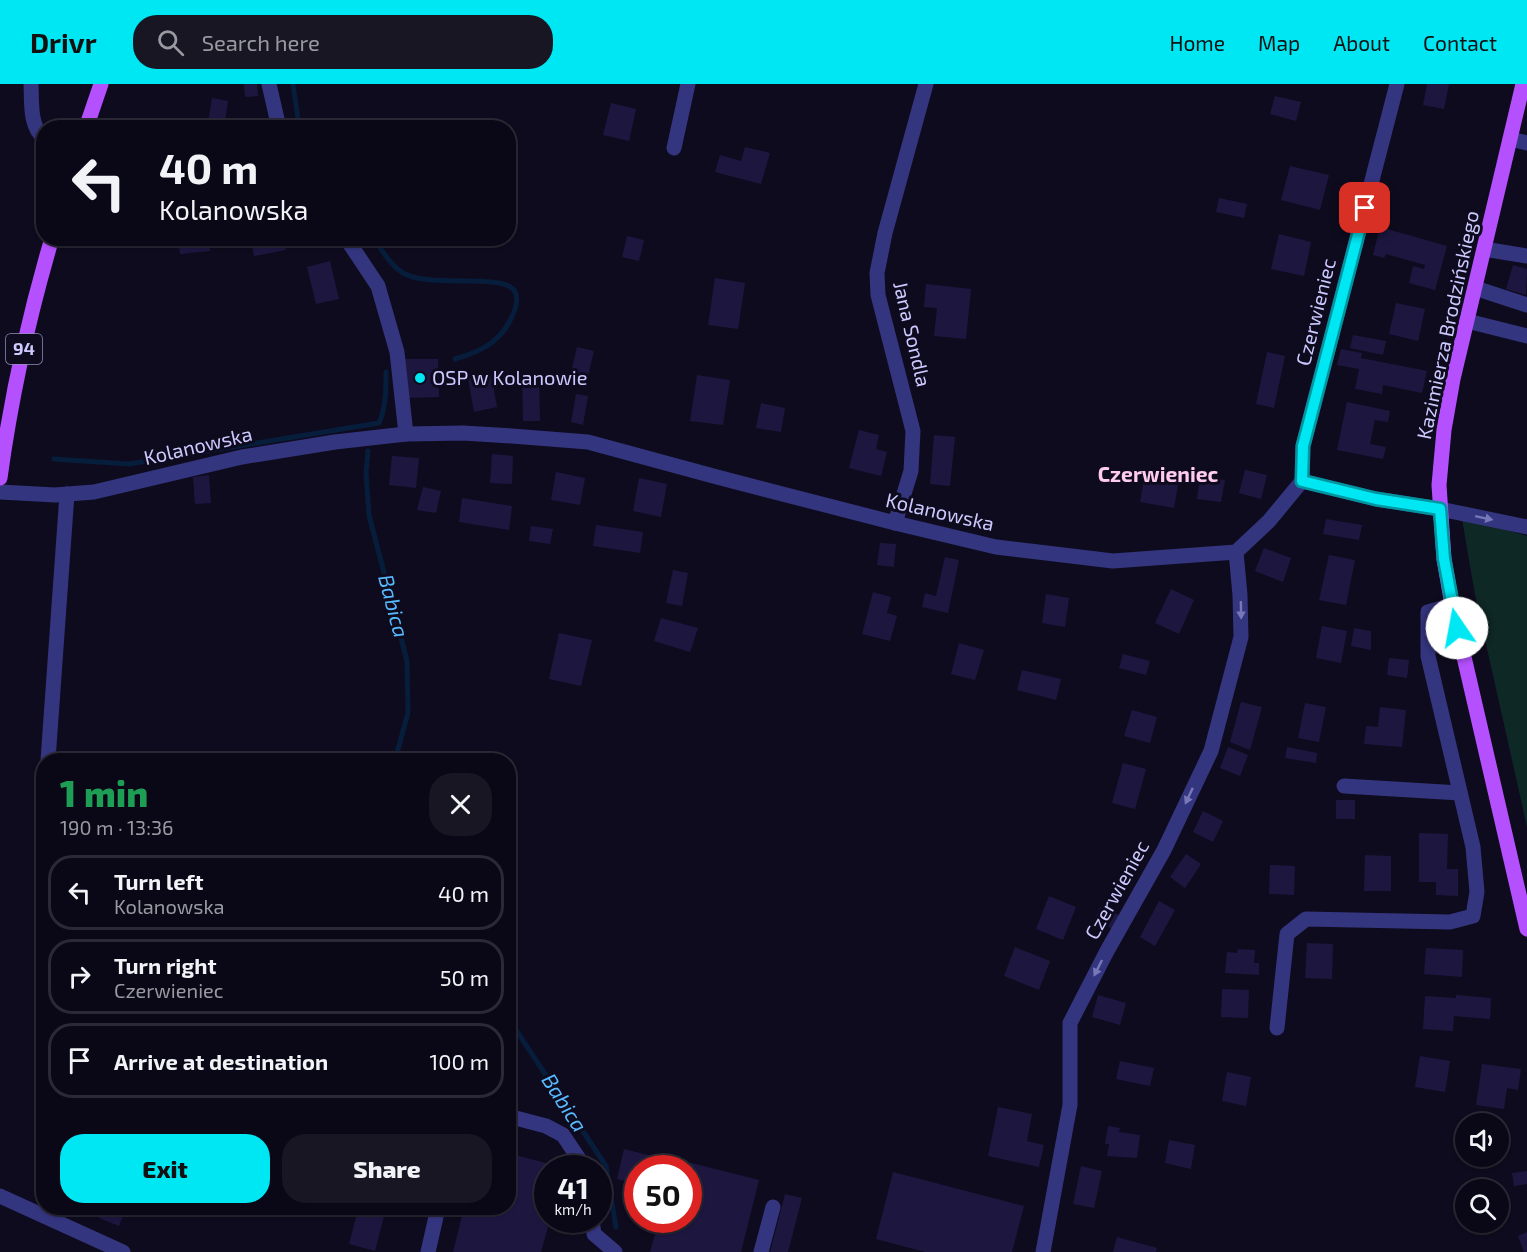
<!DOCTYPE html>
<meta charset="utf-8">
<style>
:root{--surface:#0a0816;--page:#181623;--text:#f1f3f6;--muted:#999aa1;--line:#2a2935;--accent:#00e7f4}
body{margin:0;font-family:"Exo 2",sans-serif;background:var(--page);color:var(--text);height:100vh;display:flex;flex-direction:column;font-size:22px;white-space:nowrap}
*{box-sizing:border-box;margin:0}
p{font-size:20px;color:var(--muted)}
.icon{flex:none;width:33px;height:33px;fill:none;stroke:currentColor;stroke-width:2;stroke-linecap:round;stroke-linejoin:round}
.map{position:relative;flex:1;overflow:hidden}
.drawer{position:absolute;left:36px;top:669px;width:480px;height:462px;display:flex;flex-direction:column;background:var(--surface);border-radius:24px;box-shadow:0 2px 4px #0004,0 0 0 2px var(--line)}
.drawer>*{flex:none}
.top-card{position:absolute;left:36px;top:36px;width:480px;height:126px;border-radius:24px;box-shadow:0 2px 4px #0004,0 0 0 2px var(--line);background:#0a0816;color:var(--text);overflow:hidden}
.controls{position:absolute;left:1455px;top:1029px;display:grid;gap:12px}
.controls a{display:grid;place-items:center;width:54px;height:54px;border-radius:50%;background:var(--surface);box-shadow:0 2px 4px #0004,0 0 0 2px var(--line);font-size:30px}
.speed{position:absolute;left:534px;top:1071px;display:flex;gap:12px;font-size:30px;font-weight:700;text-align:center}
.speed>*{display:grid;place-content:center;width:78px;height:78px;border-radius:50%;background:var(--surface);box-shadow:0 2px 4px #0004,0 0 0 2px var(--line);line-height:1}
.speed small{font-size:15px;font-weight:400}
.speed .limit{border:9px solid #d22;background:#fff;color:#111}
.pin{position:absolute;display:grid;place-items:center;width:51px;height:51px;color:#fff;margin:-26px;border-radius:12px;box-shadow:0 3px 9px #0006}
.me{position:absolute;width:66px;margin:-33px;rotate:348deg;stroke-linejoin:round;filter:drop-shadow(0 0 4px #0008)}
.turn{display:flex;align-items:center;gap:21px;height:126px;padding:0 24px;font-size:27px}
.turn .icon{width:78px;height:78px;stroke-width:2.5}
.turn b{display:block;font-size:42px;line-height:51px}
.round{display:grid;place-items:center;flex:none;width:63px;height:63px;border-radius:24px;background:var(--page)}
.head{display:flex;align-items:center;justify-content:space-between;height:102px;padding:0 24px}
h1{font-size:36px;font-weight:800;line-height:45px;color:#1e9e55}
.action{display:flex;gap:12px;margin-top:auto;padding:12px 24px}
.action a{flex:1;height:69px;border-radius:24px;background:var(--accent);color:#111;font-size:24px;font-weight:800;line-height:69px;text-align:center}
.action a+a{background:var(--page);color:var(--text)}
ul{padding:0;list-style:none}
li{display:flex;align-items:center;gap:18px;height:75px;margin:0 12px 9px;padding:0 12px;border:3px solid var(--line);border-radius:24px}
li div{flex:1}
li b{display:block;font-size:22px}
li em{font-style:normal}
header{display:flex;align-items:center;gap:36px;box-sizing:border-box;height:84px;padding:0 30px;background:var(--accent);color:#111}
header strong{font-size:28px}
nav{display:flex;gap:33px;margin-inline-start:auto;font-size:21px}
.search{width:420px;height:54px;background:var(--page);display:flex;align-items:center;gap:15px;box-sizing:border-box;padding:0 21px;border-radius:24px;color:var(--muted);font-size:22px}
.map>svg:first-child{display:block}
.green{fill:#0e2826}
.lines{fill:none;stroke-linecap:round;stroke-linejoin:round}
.stream{stroke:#071d3c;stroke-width:5}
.building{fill:#1d1740}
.minor{stroke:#34357f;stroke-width:15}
.major{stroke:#b550ff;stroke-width:15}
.oneway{fill:#7878b9}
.route-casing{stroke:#00969f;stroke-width:15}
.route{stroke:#00e7f4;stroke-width:10}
.poi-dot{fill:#00e7f4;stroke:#0e0b1e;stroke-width:2}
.labels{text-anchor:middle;stroke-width:6;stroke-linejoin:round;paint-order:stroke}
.shield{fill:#0e0b1e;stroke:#9390bc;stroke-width:1.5}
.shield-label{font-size:18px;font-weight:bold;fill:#ccc9ff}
.street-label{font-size:20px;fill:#ccc9ff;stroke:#0e0b1e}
.poi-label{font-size:20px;fill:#ccc9ff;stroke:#0e0b1e;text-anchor:start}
.neighbourhood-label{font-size:21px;font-weight:bold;fill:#ffcbef;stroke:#0e0b1e}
.water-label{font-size:21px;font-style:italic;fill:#57b9ff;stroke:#0e0b1e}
</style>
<header>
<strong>Drivr</strong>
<div class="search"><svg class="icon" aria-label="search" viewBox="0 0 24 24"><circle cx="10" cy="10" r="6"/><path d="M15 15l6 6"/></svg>Search here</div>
<nav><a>Home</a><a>Map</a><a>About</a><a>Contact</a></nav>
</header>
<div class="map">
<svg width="1527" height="1168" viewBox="0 0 1527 1168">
<rect width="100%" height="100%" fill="#0e0b1e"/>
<!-- green -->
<path class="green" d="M1462,435L1473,436L1527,452V743L1475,511Z"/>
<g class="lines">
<!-- stream -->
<g class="stream">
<path d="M293,0L298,35L303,44"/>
<path d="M373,154C382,166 390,181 403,189C429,204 495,190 512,204C518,209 517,218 515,225C505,255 484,267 455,275"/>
<path d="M368,367L366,389L369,431L407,577L408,629L395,676"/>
<path d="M54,375L129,380L379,339C386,323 386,306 386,288"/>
<path d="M508,934L606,1082L616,1143"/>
</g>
</g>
<!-- building -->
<g class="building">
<path d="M244,0H257L258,12L245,13Z"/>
<path d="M1427,0H1449L1444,25L1423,21Z"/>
<path d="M1275,12L1301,18L1296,37L1270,30Z"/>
<path d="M212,14L228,17L224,44H207Z"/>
<path d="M611,19L636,25L629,57L603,51Z"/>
<path d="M745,63L770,69L761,100L715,88L720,71L741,77Z"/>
<path d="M1290,82L1329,91L1320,126L1281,116Z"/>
<path d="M1219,114L1247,120L1244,134L1216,128Z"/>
<path d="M1380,143L1447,162L1435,206L1409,199L1413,182L1424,185L1425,181L1386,170L1384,174L1373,171Z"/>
<path d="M1279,150L1311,158L1304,192L1271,185Z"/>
<path d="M627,152L644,156L639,177L622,173Z"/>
<path d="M178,154H209L210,167L180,170Z"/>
<path d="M251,154H284L286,166L254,172Z"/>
<path d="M330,177L339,215L316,220L307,183Z"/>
<path d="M1513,181L1527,185L1526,211L1506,205Z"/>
<path d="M715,194L745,199L738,245L708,241Z"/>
<path d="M926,200L971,205L966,255L934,252L937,224L924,223Z"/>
<path d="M1396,219L1425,225L1418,257L1389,250Z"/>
<path d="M1353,251L1386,257L1383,271L1350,264Z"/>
<path d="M577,263L594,267L588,292L571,289Z"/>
<path d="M1341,265L1362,269L1361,274L1427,287L1422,309L1383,301L1382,310L1355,305L1359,285L1337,281Z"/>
<path d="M1267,268L1285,272L1274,324L1256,320Z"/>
<path d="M402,275H438L439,313L403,314Z"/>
<path d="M522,289H539L540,337H523Z"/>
<path d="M491,290L497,323L474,328L468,294Z"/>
<path d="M697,291L730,296L723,341L690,337Z"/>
<path d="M576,310L588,312L583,341L571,338Z"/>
<path d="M1347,318L1390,327L1388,338L1375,336L1370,360L1386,363L1383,375L1337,366Z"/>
<path d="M761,319L785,324L781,348L756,344Z"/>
<path d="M859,346L879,351L876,365L887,368L881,392L849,384Z"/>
<path d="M934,351L955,353L950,402L930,400Z"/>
<path d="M492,370L513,372L512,400L490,399Z"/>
<path d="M392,372L419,374L416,404L389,401Z"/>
<path d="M1245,386L1267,391L1261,415L1239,409Z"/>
<path d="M556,388L585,394L580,421L551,416Z"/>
<path d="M209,391L211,419L195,420L193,393Z"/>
<path d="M1200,392L1225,396L1221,418L1197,415Z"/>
<path d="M639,394L667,400L661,433L633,427Z"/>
<path d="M1144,395L1178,401L1174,424L1140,418Z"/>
<path d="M423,403L441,407L436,429L417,426Z"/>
<path d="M462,414L512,422L509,446L459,438Z"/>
<path d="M1326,435L1362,441L1359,456L1323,450Z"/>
<path d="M596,441L643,448L640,469L593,462Z"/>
<path d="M531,442L553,445L550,460L529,457Z"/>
<path d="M880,459L896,460L894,483L877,481Z"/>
<path d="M1264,464L1291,474L1283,498L1255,487Z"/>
<path d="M1329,471L1355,476L1346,521L1319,516Z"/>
<path d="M945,473L959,476L948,529L922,523L925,509L936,512Z"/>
<path d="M673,486L688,489L682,522L666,519Z"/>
<path d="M1171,505L1194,516L1179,550L1155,539Z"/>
<path d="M873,508L891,513L887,529L897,532L890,557L862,550Z"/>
<path d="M1046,510L1069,514L1065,543L1042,539Z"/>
<path d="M661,534L698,544L690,568L654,557Z"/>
<path d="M1322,542L1347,547L1341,579L1316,574Z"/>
<path d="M1354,544L1371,547V566L1351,562Z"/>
<path d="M559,549L592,556L581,602L549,595Z"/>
<path d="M959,559L984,566L975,596L951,590Z"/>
<path d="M1123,570L1150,577L1146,591L1119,584Z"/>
<path d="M1389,574L1409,576L1407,594L1387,591Z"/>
<path d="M1022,586L1061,595L1056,616L1017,606Z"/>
<path d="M1241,618L1262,623L1250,666L1230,658Z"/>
<path d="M1305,619L1326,623L1319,658L1298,654Z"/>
<path d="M1380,623L1406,626L1402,663L1364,660L1366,642L1378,643Z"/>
<path d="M1132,626L1157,633L1150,659L1124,652Z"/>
<path d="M1228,663L1248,671L1240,692L1220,684Z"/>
<path d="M1287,663L1317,669L1316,679L1285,674Z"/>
<path d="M1123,679L1146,685L1135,725L1112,719Z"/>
<rect x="1336" y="716" width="19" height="19"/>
<path d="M1203,727L1223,737L1213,758L1193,748Z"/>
<path d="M1419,749L1448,750L1447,785H1458V812L1436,811V798H1419Z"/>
<path d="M1186,770L1201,780L1185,804L1170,793Z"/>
<path d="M1365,771L1391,772V807H1364Z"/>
<path d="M1270,781L1295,782L1294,811L1269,810Z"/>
<path d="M1049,812L1076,823L1063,856L1036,845Z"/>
<path d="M1159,817L1175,826L1155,862L1140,853Z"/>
<path d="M1100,823L1119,831L1113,845L1094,837Z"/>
<path d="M1307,859L1333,860L1332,895L1305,894Z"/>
<path d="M1015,863L1050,877L1039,906L1004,892Z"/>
<path d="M1426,864L1463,866L1462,893L1424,890Z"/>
<path d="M1238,865L1255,866L1254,879H1259V891L1225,889L1227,868L1237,869Z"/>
<path d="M1222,905L1249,906L1248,934L1221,933Z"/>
<path d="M1098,911L1126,919L1120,941L1092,933Z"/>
<path d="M1456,911L1491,914L1490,935L1454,932L1453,947L1423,945L1425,912L1456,914Z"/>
<path d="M1420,972L1450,977L1445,1008L1415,1003Z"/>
<path d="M1120,977L1154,984L1150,1002L1116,995Z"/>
<path d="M1482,980L1521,985L1518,1006L1507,1004L1504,1025L1476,1021Z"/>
<path d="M1227,988L1251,993L1246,1022L1222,1017Z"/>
<path d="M998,1023L1032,1030L1027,1057L1044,1061L1039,1083L988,1072Z"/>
<path d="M1108,1042L1120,1044L1119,1048L1140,1051L1137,1074L1107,1072L1109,1060H1105Z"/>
<path d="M1169,1056L1195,1061L1191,1085L1165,1079Z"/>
<path d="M624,1065L656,1073L653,1084H638V1100L617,1095Z"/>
<path d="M508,1069L564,1084H548V1136H550L541,1168H453L464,1124H508Z"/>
<path d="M660,1071L759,1096L741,1168H650L659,1136H688V1084H657Z"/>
<path d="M1081,1082L1102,1087L1094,1124L1073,1120Z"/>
<path d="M1527,1087V1100L1514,1102L1512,1089Z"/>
<path d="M893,1088L1024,1122L1012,1168H925L876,1155Z"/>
<path d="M785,1110L802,1114L788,1168H770Z"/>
<path d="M103,1124H126L119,1142L99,1134Z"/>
<path d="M358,1126L384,1132L375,1167L349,1160Z"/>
<path d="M1527,1148V1168H1524L1518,1152Z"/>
<path d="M1117,1153L1157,1164L1156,1168H1113Z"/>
</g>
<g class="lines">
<!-- minor -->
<g class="minor">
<path d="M31,0C32,17 29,42 44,54"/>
<path d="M269,0L279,44"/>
<path d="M1510,55L1527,59"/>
<path d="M674,64L688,0"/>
<path d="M346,154L378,202L397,268L406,350"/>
<path d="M1484,165L1527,172"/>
<path d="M1475,204L1527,221"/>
<path d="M1467,237L1527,252"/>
<path d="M1302,397L1303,362L1397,0"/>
<path d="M1302,397L1376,415L1440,425L1527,443"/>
<path d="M0,408L55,411L94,408L242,373L335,358L406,350L463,349L512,352L588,358L717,393L895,439L996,463L1113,477L1236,468L1269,437L1302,397"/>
<path d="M895,439L911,387L913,347L878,211L877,189L885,149L926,0"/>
<path d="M48,676L67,410"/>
<path d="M1344,702L1460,709"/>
<path d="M1277,944L1287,850L1306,835L1450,838L1473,832L1477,808L1473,763L1428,572V528L1452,521"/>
<path d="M508,1032L546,1042L563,1051L585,1084"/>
<path d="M0,1112L123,1168"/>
<path d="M592,1136L594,1150L615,1168"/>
<path d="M428,1168L438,1124"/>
<path d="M761,1168L773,1123"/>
<path d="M1043,1168L1070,1021V939L1107,867L1164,766L1211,667L1241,553L1240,511L1236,468"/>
</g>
<!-- major -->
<g class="major">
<path d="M1523,0L1453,295L1444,346L1439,401L1444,475L1452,521L1527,845"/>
<path d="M86,44L101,0"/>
<path d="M0,394C11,313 29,232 52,154"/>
</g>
</g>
<!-- one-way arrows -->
<defs><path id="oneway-solid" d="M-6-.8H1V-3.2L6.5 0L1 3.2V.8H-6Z" transform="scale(1.5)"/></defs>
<g class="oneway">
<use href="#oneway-solid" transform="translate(1484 434) rotate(12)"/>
<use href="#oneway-solid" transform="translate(1241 526) rotate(89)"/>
<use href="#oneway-solid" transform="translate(1189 712) rotate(115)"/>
<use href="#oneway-solid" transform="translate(1098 884) rotate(117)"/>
</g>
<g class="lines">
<defs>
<path id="route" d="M1365,124L1303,362L1302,397L1376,415L1440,425L1444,475L1457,544"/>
</defs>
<!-- route casing -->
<use href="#route" class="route-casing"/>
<!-- route -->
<use href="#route" class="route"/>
</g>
<!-- markers -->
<circle class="poi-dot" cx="420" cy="294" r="6"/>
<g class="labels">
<!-- shield labels -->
<rect class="shield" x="6" y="250" width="36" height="30" rx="4.5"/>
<g class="shield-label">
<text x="24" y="271">94</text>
</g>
<!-- street labels -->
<g class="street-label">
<text transform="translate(1316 228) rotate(-76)" y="7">Czerwieniec</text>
<text transform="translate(1448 241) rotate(-78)" y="7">Kazimierza Brodzińskiego</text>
<text transform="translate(912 250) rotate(77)" y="7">Jana Sondla</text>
<text transform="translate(198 362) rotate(-13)" y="7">Kolanowska</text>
<text transform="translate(940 428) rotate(13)" y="7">Kolanowska</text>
<text transform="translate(1117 806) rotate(-61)" y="7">Czerwieniec</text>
</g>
<!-- poi labels -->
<g class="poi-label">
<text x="432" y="301">OSP w Kolanowie</text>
</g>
<!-- neighbourhood labels -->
<g class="neighbourhood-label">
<text x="1158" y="398">Czerwieniec</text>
</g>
<!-- water labels -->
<g class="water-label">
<text transform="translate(393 522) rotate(75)" y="7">Babica</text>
<text transform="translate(564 1019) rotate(57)" y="7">Babica</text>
</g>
</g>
</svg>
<div class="controls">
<a><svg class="icon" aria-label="sound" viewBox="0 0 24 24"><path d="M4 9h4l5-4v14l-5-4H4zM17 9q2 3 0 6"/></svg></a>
<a><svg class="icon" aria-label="search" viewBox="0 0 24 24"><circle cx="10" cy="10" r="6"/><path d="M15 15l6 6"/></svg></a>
</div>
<div class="speed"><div>41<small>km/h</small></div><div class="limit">50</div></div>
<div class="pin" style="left:1365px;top:124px;background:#d93025"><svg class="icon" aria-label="arrive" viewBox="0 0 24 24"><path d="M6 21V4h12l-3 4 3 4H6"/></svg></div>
<svg class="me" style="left:1457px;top:544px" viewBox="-20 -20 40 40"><circle r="19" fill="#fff"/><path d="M0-13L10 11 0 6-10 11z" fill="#00e7f4"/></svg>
<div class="top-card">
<div class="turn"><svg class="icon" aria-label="left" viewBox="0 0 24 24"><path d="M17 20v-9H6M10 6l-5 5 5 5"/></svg><div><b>40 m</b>Kolanowska</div></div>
</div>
<section class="drawer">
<div class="head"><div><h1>1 min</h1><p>190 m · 13:36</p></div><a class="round"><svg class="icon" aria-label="close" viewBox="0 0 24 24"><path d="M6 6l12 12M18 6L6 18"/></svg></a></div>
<ul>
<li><svg class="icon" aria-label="left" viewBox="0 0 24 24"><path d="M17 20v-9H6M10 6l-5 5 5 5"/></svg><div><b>Turn left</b><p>Kolanowska</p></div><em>40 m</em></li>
<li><svg class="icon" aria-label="right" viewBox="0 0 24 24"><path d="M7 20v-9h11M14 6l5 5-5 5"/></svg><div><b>Turn right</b><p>Czerwieniec</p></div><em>50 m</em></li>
<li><svg class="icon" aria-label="arrive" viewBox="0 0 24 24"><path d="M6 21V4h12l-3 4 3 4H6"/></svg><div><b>Arrive at destination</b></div><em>100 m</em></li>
</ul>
<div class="action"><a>Exit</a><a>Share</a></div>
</section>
</div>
